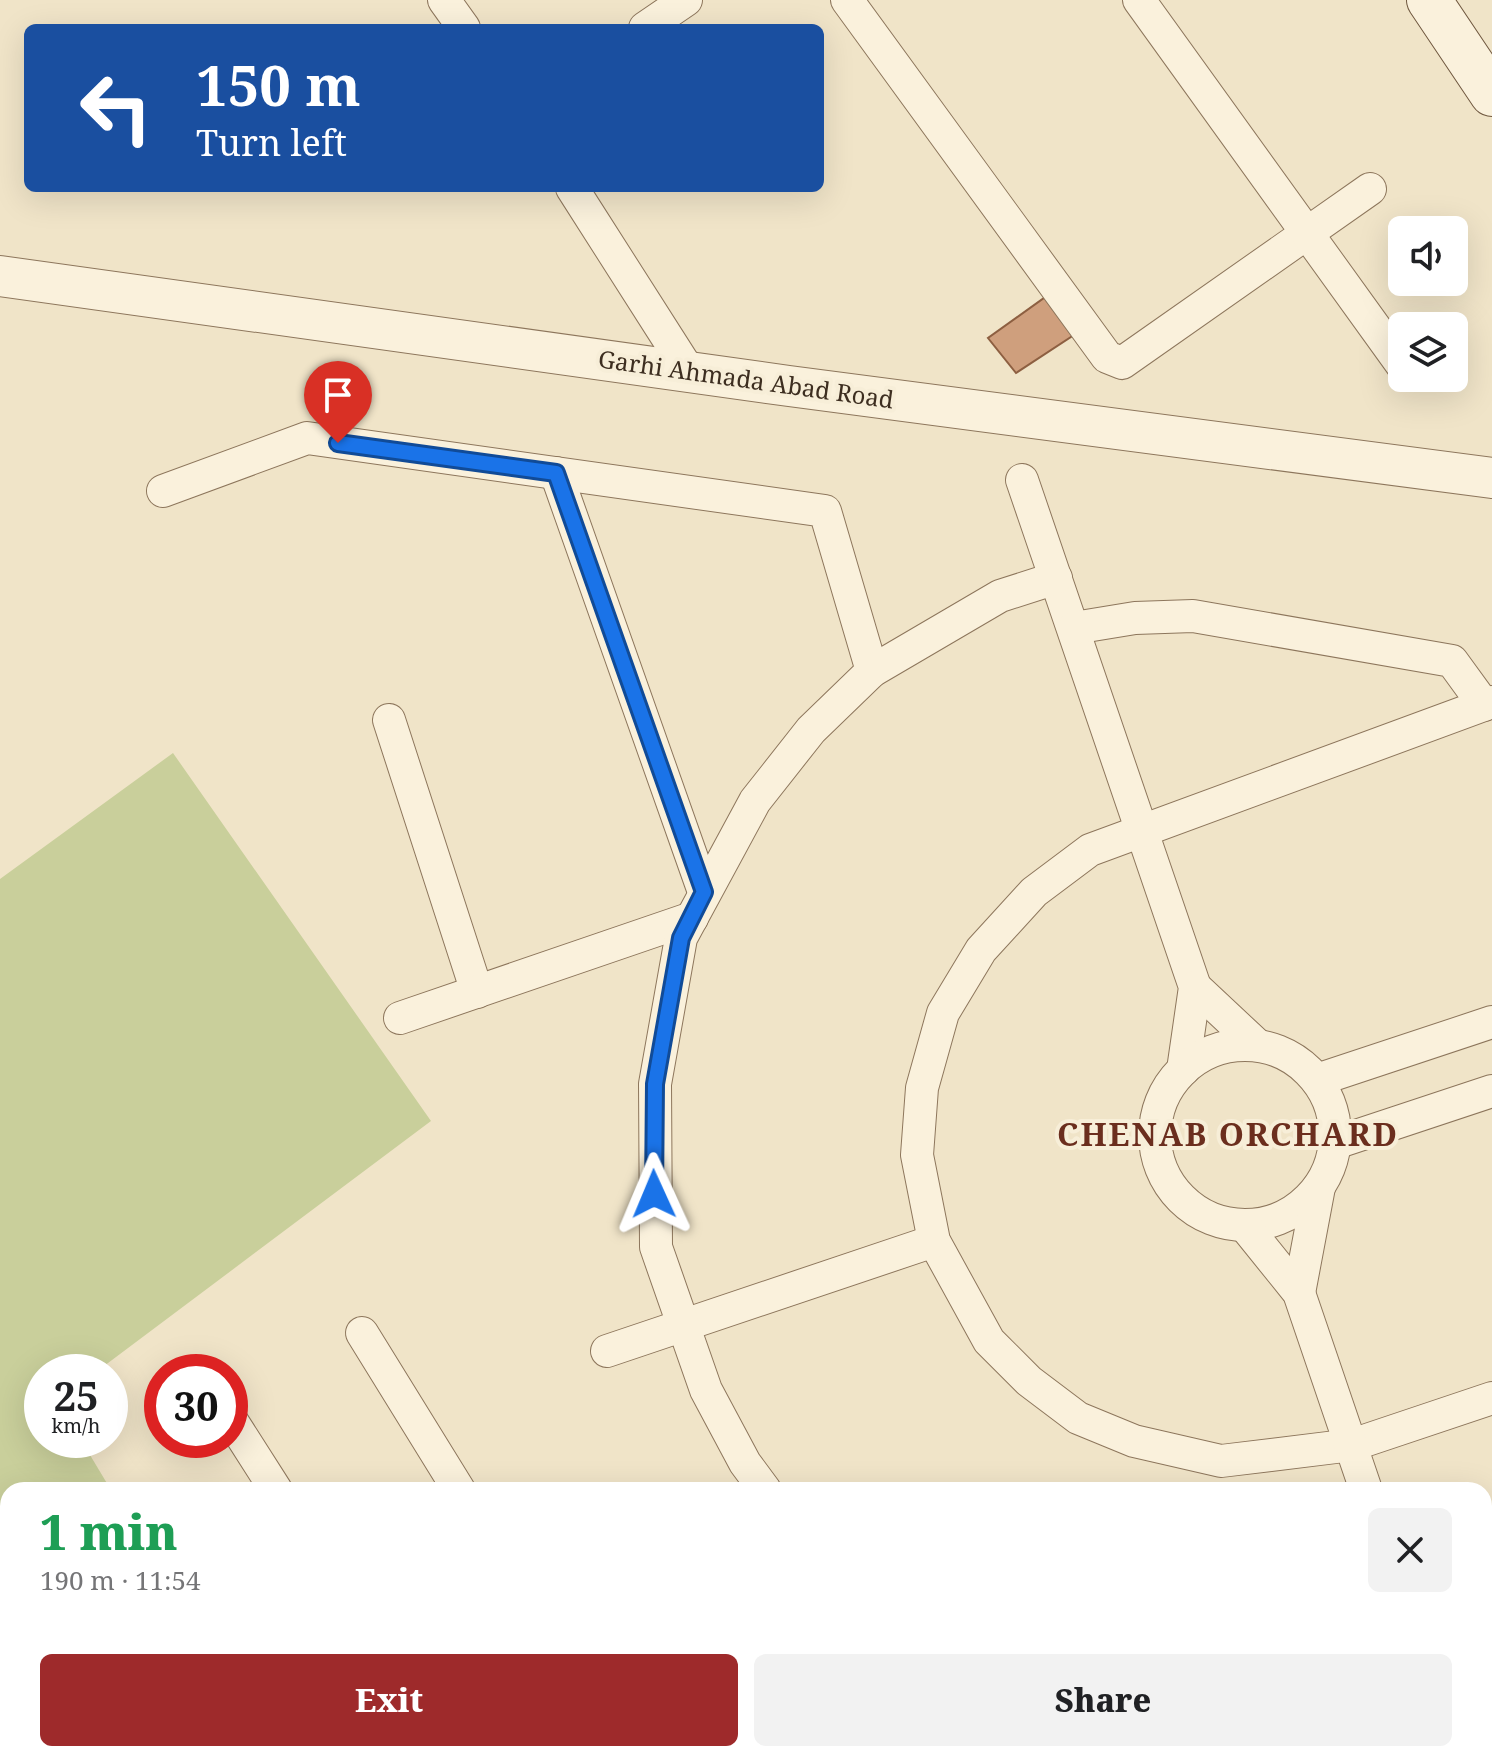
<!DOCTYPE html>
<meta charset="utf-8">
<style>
:root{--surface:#fff;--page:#f2f2f2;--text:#202124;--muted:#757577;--accent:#9e2a2b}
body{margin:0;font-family:"Noto Serif",serif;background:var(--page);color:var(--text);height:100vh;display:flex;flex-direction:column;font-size:30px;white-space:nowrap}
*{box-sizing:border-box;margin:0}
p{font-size:26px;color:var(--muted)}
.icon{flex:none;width:44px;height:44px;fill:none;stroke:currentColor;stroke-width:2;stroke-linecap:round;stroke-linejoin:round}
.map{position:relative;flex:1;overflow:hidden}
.drawer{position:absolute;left:0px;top:1482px;width:1492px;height:280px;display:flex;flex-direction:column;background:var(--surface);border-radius:24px 24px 0 0;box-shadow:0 8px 32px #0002}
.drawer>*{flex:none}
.top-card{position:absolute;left:24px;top:24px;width:800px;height:168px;border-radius:12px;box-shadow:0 8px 32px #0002;background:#1a4fa0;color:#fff;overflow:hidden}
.controls{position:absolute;left:1388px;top:216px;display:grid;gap:16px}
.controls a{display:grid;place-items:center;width:80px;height:80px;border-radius:12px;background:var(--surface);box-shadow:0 8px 32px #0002;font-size:40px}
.speed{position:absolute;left:24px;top:1354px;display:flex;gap:16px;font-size:40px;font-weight:700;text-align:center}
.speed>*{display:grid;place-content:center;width:104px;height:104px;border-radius:50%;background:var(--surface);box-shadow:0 8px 32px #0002;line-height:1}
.speed small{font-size:20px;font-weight:400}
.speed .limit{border:12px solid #d22;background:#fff;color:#111}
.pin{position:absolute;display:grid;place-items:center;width:68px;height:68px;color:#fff;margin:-82px -34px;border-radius:50% 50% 50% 0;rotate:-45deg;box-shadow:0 0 8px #0007}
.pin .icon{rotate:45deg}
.me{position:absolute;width:88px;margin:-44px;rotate:359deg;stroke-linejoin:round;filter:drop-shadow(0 0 6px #0008)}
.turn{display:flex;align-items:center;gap:28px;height:168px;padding:0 40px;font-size:36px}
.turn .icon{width:104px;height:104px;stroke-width:2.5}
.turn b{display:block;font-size:56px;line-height:68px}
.round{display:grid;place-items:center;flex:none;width:84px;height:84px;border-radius:12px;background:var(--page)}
.overview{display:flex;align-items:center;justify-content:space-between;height:136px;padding:0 40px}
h1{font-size:48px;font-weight:800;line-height:60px;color:#1e9e55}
.button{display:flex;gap:16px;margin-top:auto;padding:16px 40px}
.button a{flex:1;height:92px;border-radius:12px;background:var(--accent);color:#fff;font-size:32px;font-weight:800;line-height:92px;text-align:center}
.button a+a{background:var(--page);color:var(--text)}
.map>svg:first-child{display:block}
.green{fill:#c9cf9b}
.building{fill:#cf9f7d;stroke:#8d5f41;stroke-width:2}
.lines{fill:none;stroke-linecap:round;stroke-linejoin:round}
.minor-casing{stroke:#8d765c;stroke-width:34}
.tertiary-casing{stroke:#8d765c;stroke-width:42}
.secondary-casing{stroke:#6f573f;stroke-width:46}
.minor{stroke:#faf1dc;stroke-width:32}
.tertiary{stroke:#faf1dc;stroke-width:40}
.secondary{stroke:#faf1dc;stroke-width:44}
.route-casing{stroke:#114b97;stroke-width:20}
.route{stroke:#1a73e8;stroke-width:14}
.labels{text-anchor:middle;stroke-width:8;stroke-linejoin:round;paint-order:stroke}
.street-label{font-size:24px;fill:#3d2e20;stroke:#f7eed8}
.district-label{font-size:32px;font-weight:bold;letter-spacing:2px;fill:#6b2e1e;stroke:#f7eed8}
</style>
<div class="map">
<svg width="1492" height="1762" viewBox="0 0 1492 1762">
<rect width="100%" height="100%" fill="#f0e4c8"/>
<!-- green -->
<path class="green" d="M173,753L431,1121L96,1372H42V1440H81L111,1490H8V1754H272L277,1762H0V879Z"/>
<!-- building -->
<path class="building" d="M1051,293L1080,331L1016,373L988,338Z"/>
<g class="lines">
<defs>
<g id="minor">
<path d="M444,0L464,28"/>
<path d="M847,0L1107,357L1122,363L1370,189"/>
<path d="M1139,0L1402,365"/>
<path d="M645,28L686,0"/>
<path d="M572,188L690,373"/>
<path d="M556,473L704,892"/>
<path d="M1022,480L1195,987L1183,1070"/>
<path d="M163,491L307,438L825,511L872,671"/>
<path d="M1074,628L1135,618L1193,616L1452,661L1484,705"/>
<path d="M1492,702L1090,850L1034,892L981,950L943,1013L922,1088L917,1155L934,1241L989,1341L1029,1381L1078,1418L1134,1441L1221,1461L1352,1445L1492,1398"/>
<path d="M389,720L477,992"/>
<path d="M1195,987L1257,1045"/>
<path d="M400,1018L692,918"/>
<circle cx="1245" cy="1135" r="90"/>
<path d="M1317,1080L1492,1022"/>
<path d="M1335,1143L1492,1091"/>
<path d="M1245,1226L1299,1293L1366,1490"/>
<path d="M1299,1293L1319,1187"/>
<path d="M362,1333L459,1490"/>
<path d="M607,1351L934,1241"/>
<path d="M230,1418L276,1490"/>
<path d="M765,1490L745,1463L706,1390L656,1247L655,1084L681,938L755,801L811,730L872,671L1000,596L1056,578"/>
<path d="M1484,1681L1492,1675"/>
<path d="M442,1754L447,1762"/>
<path d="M622,1754L627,1762"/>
<path d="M879,1754L883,1762"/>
<path d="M1459,1754L1463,1762"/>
<path d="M1167,1762L1169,1754"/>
<path d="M1363,1762L1375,1754"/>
</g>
<path id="tertiary" d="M0,276L789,386L1492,478"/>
<path id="secondary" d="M1429,0L1492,94"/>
</defs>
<!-- minor casing -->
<use href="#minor" class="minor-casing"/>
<!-- tertiary casing -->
<use href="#tertiary" class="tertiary-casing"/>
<!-- secondary casing -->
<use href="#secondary" class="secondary-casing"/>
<!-- minor -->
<use href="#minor" class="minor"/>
<!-- tertiary -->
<use href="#tertiary" class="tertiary"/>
<!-- secondary -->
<use href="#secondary" class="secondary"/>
</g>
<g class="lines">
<defs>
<path id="route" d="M338,443L556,473L704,892L681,938L655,1084L654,1194"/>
</defs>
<!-- route casing -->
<use href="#route" class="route-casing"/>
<!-- route -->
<use href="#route" class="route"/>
</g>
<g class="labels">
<!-- street labels -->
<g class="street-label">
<text transform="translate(746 380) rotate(8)" y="8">Garhi Ahmada Abad Road</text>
</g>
<!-- district labels -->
<g class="district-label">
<text x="1228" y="1146">CHENAB ORCHARD</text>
</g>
</g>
</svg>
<div class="controls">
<a><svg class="icon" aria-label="sound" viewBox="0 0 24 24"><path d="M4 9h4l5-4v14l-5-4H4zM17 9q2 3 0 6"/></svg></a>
<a><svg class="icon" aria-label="layers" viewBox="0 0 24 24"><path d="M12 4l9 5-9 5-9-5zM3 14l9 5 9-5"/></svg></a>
</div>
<div class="speed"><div>25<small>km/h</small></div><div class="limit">30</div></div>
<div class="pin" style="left:338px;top:443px;background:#d93025"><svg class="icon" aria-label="arrive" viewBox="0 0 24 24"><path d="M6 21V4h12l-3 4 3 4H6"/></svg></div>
<svg class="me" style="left:654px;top:1194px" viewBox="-20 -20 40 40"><path d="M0-17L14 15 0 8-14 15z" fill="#1a73e8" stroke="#fff" stroke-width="4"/></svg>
<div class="top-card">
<div class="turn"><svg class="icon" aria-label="left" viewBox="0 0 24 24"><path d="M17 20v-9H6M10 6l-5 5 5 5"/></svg><div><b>150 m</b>Turn left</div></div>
</div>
<section class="drawer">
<div class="overview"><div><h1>1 min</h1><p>190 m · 11:54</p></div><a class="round"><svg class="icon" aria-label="close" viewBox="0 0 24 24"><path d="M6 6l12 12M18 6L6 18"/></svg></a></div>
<div class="button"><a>Exit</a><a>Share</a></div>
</section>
</div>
